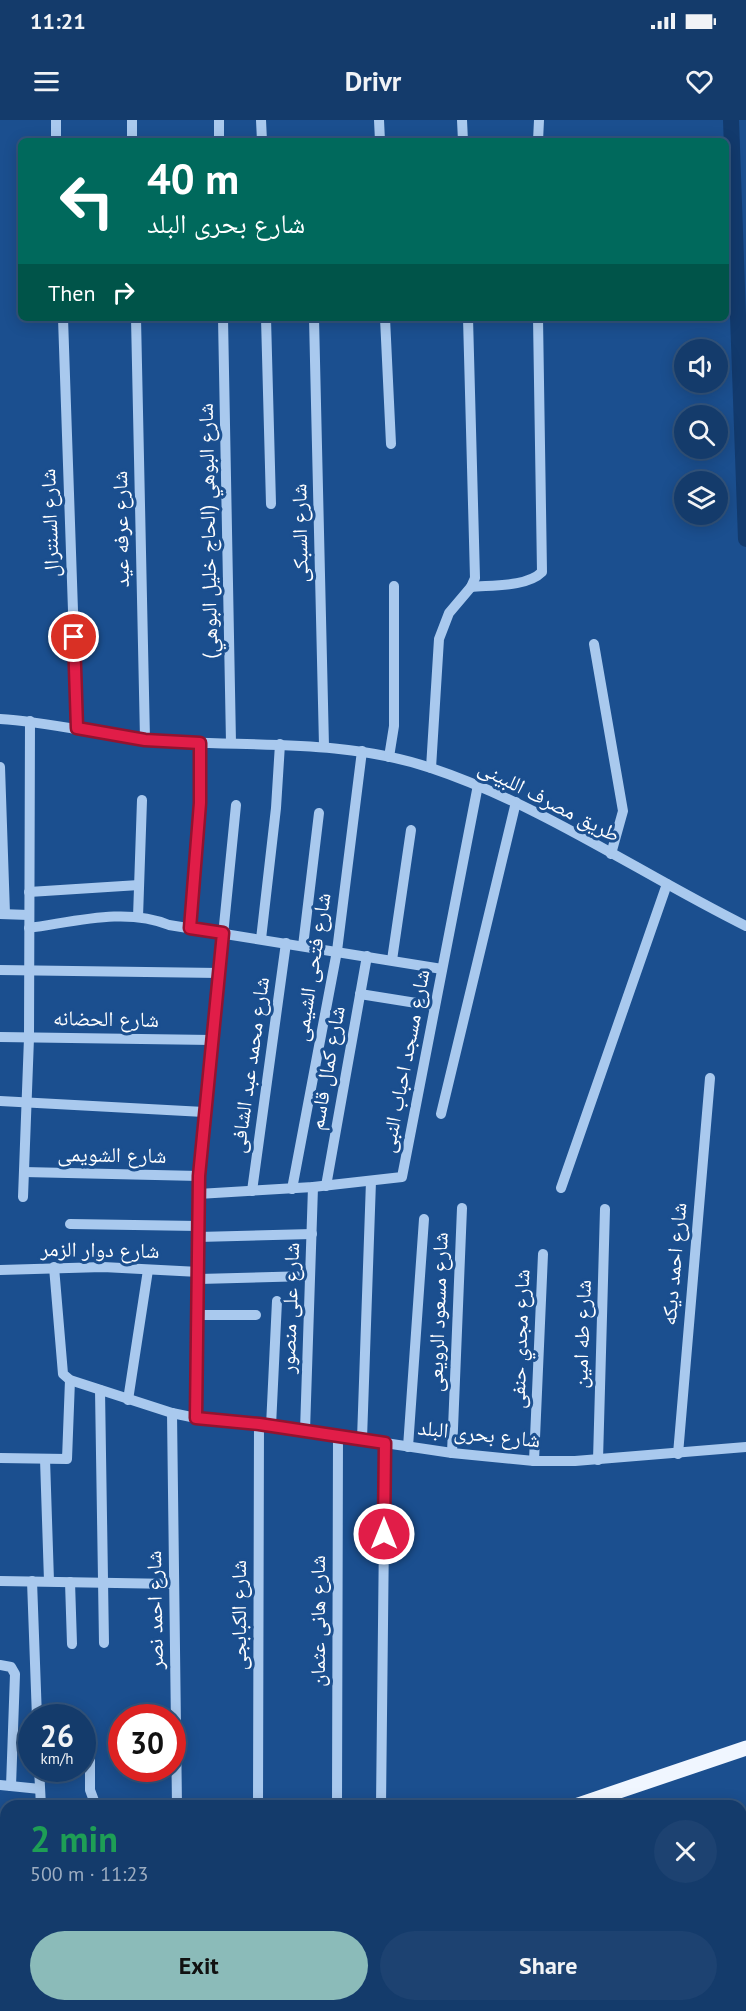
<!DOCTYPE html>
<meta charset="utf-8">
<style>
:root{--surface:#143b6b;--page:#1d4271;--text:#f1f3f6;--muted:#9dadc1;--line:#33557e;--accent:#8bbbb9}
body{margin:0;font-family:"PT Sans","Noto Naskh Arabic",sans-serif;background:var(--page);color:var(--text);height:100vh;display:flex;flex-direction:column;font-size:22px;white-space:nowrap}
*{box-sizing:border-box;margin:0}
p{font-size:20px;color:var(--muted)}
.icon{flex:none;width:33px;height:33px;fill:none;stroke:currentColor;stroke-width:2;stroke-linecap:round;stroke-linejoin:round}
.map{position:relative;flex:1;overflow:hidden}
.side{position:absolute;left:0px;top:1680px;width:747px;height:212px;display:flex;flex-direction:column;background:var(--surface);border-radius:18px 18px 0 0;box-shadow:0 3px 15px #0003,0 0 0 2px var(--line)}
.side>*{flex:none}
.top-card{position:absolute;left:18px;top:18px;width:711px;height:183px;border-radius:9px;box-shadow:0 3px 15px #0003,0 0 0 2px var(--line);background:#00695c;color:#fff;overflow:hidden}
.buttons{position:absolute;left:674px;top:219px;display:grid;gap:12px}
.buttons a{display:grid;place-items:center;width:54px;height:54px;border-radius:50%;background:var(--surface);box-shadow:0 3px 15px #0003,0 0 0 2px var(--line);font-size:30px}
.speed{position:absolute;left:18px;top:1584px;display:flex;gap:12px;font-size:30px;font-weight:700;text-align:center}
.speed>*{display:grid;place-content:center;width:78px;height:78px;border-radius:50%;background:var(--surface);box-shadow:0 3px 15px #0003,0 0 0 2px var(--line);line-height:1}
.speed small{font-size:15px;font-weight:400}
.speed .limit{border:9px solid #d22;background:#fff;color:#111}
.pin{position:absolute;display:grid;place-items:center;width:51px;height:51px;color:#fff;margin:-26px;border:3px solid #fff;border-radius:50%;box-shadow:0 2px 6px #0007}
.me{position:absolute;width:66px;margin:-33px;rotate:0deg;stroke-linejoin:round;filter:drop-shadow(0 0 4px #0008)}
.turn{display:flex;align-items:center;gap:21px;height:126px;padding:0 30px;font-size:27px}
.turn .icon{width:78px;height:78px;stroke-width:2.5}
.turn b{display:block;font-size:42px;line-height:51px}
.then{display:flex;align-items:center;height:57px;padding:0 30px;background:#0003;gap:12px;font-size:22px}
.round{display:grid;place-items:center;flex:none;width:63px;height:63px;border-radius:32px;background:var(--page)}
.summary{display:flex;align-items:center;justify-content:space-between;height:102px;padding:0 30px}
h1{font-size:36px;font-weight:700;line-height:45px;color:#1e9e55}
.primary-button{display:flex;gap:12px;margin-top:auto;padding:12px 30px}
.primary-button a{flex:1;height:69px;border-radius:36px;background:var(--accent);color:#111;font-size:24px;font-weight:700;line-height:69px;text-align:center}
.primary-button a+a{background:var(--page);color:var(--text)}
.status{display:flex;justify-content:space-between;align-items:center;height:42px;padding:0 30px;background:var(--surface);direction:ltr}
.status svg{height:16px;fill:currentColor}
header{display:flex;justify-content:space-between;align-items:center;height:78px;padding:0 30px;background:var(--surface);font-size:27px;font-weight:700}
.map>svg:first-child{display:block}
.lines{fill:none;stroke-linecap:round;stroke-linejoin:round}
.canal{stroke:#123a6d;stroke-width:16}
.minor{stroke:#a9c9ee;stroke-width:10}
.major{stroke:#f0f6ff;stroke-width:15}
.route-casing{stroke:#92132f;stroke-width:15}
.route{stroke:#e11d48;stroke-width:10}
.labels{text-anchor:middle;stroke-width:6;stroke-linejoin:round;paint-order:stroke}
.street-label{font-size:21px;fill:#fff;stroke:#1b4f8f}
</style>
<div class="status"><b>11:21</b><svg viewBox="0 0 49 12"><path d="M0 12V9h3v3zM5 12V6h3v6zM10 12V3h3v9zM15 12V0h3v12zM26 1h20v11H26zM47 4h2v5h-2z"/></svg></div>
<header><svg class="icon" aria-label="menu" viewBox="0 0 24 24"><path d="M4 6h16M4 12h16M4 18h16"/></svg>Drivr<svg class="icon" aria-label="heart" viewBox="0 0 24 24"><path d="M12 20l-8-8c-3-5 5-10 8-4 3-6 11-1 8 4z"/></svg></header>
<div class="map">
<svg width="746" height="1891" viewBox="0 0 746 1891">
<rect width="100%" height="100%" fill="#1b4f8f"/>
<g class="lines">
<!-- canal -->
<g class="canal">
<path d="M731,0L746,419"/>
<path d="M741,1726L746,1725"/>
<path d="M162,1891L181,1886"/>
</g>
<!-- minor -->
<g class="minor">
<path d="M56,0V21"/>
<path d="M132,0V21"/>
<path d="M219,0V21"/>
<path d="M261,0L262,21"/>
<path d="M379,0L380,21"/>
<path d="M462,0L463,21"/>
<path d="M538,21L539,0"/>
<path d="M63,198L77,608"/>
<path d="M136,198L145,619"/>
<path d="M223,198L231,623"/>
<path d="M266,198L271,384"/>
<path d="M314,198L324,626"/>
<path d="M385,198L391,324"/>
<path d="M471,467C492,465 527,467 542,452L538,198"/>
<path d="M594,524L623,691L611,734"/>
<path d="M0,599C50,602 98,615 148,620C243,628 339,617 431,648C542,685 641,754 746,806"/>
<path d="M389,637L394,606V466"/>
<path d="M0,647L5,794"/>
<path d="M431,648L439,519L449,493L471,467L475,458L468,198"/>
<path d="M29,772L139,765"/>
<path d="M0,794L29,795"/>
<path d="M138,797L142,680"/>
<path d="M29,808C74,802 126,787 169,805L442,849"/>
<path d="M191,808L200,683V623"/>
<path d="M261,819L276,688L280,624"/>
<path d="M303,826L319,693"/>
<path d="M392,840L411,710"/>
<path d="M0,850L219,853"/>
<path d="M360,874L435,886"/>
<path d="M0,917L212,920"/>
<path d="M0,981L204,992"/>
<path d="M441,994L516,682"/>
<path d="M24,1052L199,1056"/>
<path d="M326,1066L367,836"/>
<path d="M561,1068L667,764"/>
<path d="M292,1069L337,831L362,631"/>
<path d="M252,1071L286,823"/>
<path d="M198,1074L313,1067L402,1057L478,665"/>
<path d="M23,1077L29,918L30,601"/>
<path d="M70,1104L198,1106"/>
<path d="M198,1117L312,1114"/>
<path d="M54,1147L63,1254L70,1260L172,1293L196,1298L271,1306L452,1333L534,1341H575L746,1327"/>
<path d="M0,1150L103,1147L199,1152"/>
<path d="M199,1159L310,1156"/>
<path d="M198,1195H256"/>
<path d="M100,1270L104,1523"/>
<path d="M128,1280L148,1150"/>
<path d="M172,1293L177,1686"/>
<path d="M196,1298L199,1056L236,685"/>
<path d="M271,1306L277,1181"/>
<path d="M305,1311L313,1067"/>
<path d="M362,1319L371,1061"/>
<path d="M408,1327L424,1099"/>
<path d="M452,1333L462,1088"/>
<path d="M678,1334L710,958"/>
<path d="M0,1338L67,1339L70,1260"/>
<path d="M45,1339L49,1461"/>
<path d="M598,1340L605,1089"/>
<path d="M534,1341L543,1134"/>
<path d="M0,1461L174,1464"/>
<path d="M32,1461L37,1598"/>
<path d="M70,1462L72,1524"/>
<path d="M0,1545L11,1547L15,1554L11,1666"/>
<path d="M90,1633V1670L96,1686"/>
<path d="M39,1648L41,1686"/>
<path d="M0,1665L40,1669"/>
<path d="M258,1686L259,1304"/>
<path d="M337,1686L338,1316"/>
<path d="M381,1686L385,1323"/>
<path d="M0,1705H6"/>
<path d="M0,1761L6,1760"/>
<path d="M741,1835L746,1833"/>
<path d="M741,1886V1891"/>
<path d="M554,1891L572,1886"/>
</g>
<!-- major -->
<g class="major">
<path d="M575,1686L746,1628"/>
<path d="M0,1872L6,1870"/>
</g>
</g>
<g class="lines">
<defs>
<path id="route" d="M74,517L77,608L145,620L200,623V683L190,808L223,813L199,1056L196,1298L259,1304L385,1323L384,1414"/>
</defs>
<!-- route casing -->
<use href="#route" class="route-casing"/>
<!-- route -->
<use href="#route" class="route"/>
</g>
<g class="labels">
<!-- street labels -->
<g class="street-label">
<text transform="translate(50 403) rotate(-92)" y="7">شارع السنترال</text>
<text transform="translate(121 409) rotate(-91)" y="7">شارع عرفه عيد</text>
<text transform="translate(208 411) rotate(-91)" y="7">شارع البوهي (الحاج خليل البوهي)</text>
<text transform="translate(300 413) rotate(-91)" y="7">شارع السبكى</text>
<text transform="translate(549 681) rotate(27)" y="7">طريق مصرف اللبينى</text>
<text transform="translate(312 847) rotate(-81)" y="7">شارع فتحى الشيمى</text>
<text transform="translate(106 899) rotate(1)" y="7">شارع الحضانه</text>
<text transform="translate(405 941) rotate(-79)" y="7">شارع مسجد احباب النبى</text>
<text transform="translate(250 945) rotate(-82)" y="7">شارع محمد عبد الشافى</text>
<text transform="translate(327 948) rotate(-80)" y="7">شارع كمال قاسم</text>
<text transform="translate(112 1035) rotate(1)" y="7">شارع الشويمى</text>
<text transform="translate(100 1130) rotate(1)" y="7">شارع دوار الزمر</text>
<text transform="translate(674 1144) rotate(-85)" y="7">شارع احمد ديكه</text>
<text transform="translate(290 1188) rotate(-88)" y="7">شارع على منصور</text>
<text transform="translate(438 1192) rotate(-88)" y="7">شارع مسعود الرويعى</text>
<text transform="translate(582 1214) rotate(-88)" y="7">شارع طه امين</text>
<text transform="translate(520 1219) rotate(-88)" y="7">شارع مجدي حنفى</text>
<text transform="translate(479 1314) rotate(6)" y="7">شارع بحرى البلد</text>
<text transform="translate(155 1490) rotate(-91)" y="7">شارع احمد نصر</text>
<text transform="translate(239 1495) rotate(-90)" y="7">شارع الكبابجى</text>
<text transform="translate(318 1501) rotate(-90)" y="7">شارع هانى عثمان</text>
</g>
</g>
</svg>
<div class="buttons">
<a><svg class="icon" aria-label="sound" viewBox="0 0 24 24"><path d="M4 9h4l5-4v14l-5-4H4zM17 9q2 3 0 6"/></svg></a>
<a><svg class="icon" aria-label="search" viewBox="0 0 24 24"><circle cx="10" cy="10" r="6"/><path d="M15 15l6 6"/></svg></a>
<a><svg class="icon" aria-label="layers" viewBox="0 0 24 24"><path d="M12 4l9 5-9 5-9-5zM3 14l9 5 9-5"/></svg></a>
</div>
<div class="speed"><div>26<small>km/h</small></div><div class="limit">30</div></div>
<div class="pin" style="left:74px;top:517px;background:#d93025"><svg class="icon" aria-label="arrive" viewBox="0 0 24 24"><path d="M6 21V4h12l-3 4 3 4H6"/></svg></div>
<svg class="me" style="left:384px;top:1414px" viewBox="-20 -20 40 40"><circle r="17" fill="#e11d48" stroke="#fff" stroke-width="3"/><path d="M0-11L8 9 0 5-8 9z" fill="#fff"/></svg>
<div class="top-card">
<div class="turn"><svg class="icon" aria-label="left" viewBox="0 0 24 24"><path d="M17 20v-9H6M10 6l-5 5 5 5"/></svg><div><b>40 m</b>شارع بحرى البلد</div></div>
<div class="then">Then<svg class="icon" aria-label="right" viewBox="0 0 24 24"><path d="M7 20v-9h11M14 6l5 5-5 5"/></svg></div>
</div>
<section class="side">
<div class="summary"><div><h1>2 min</h1><p>500 m · 11:23</p></div><a class="round"><svg class="icon" aria-label="close" viewBox="0 0 24 24"><path d="M6 6l12 12M18 6L6 18"/></svg></a></div>
<div class="primary-button"><a>Exit</a><a>Share</a></div>
</section>
</div>
